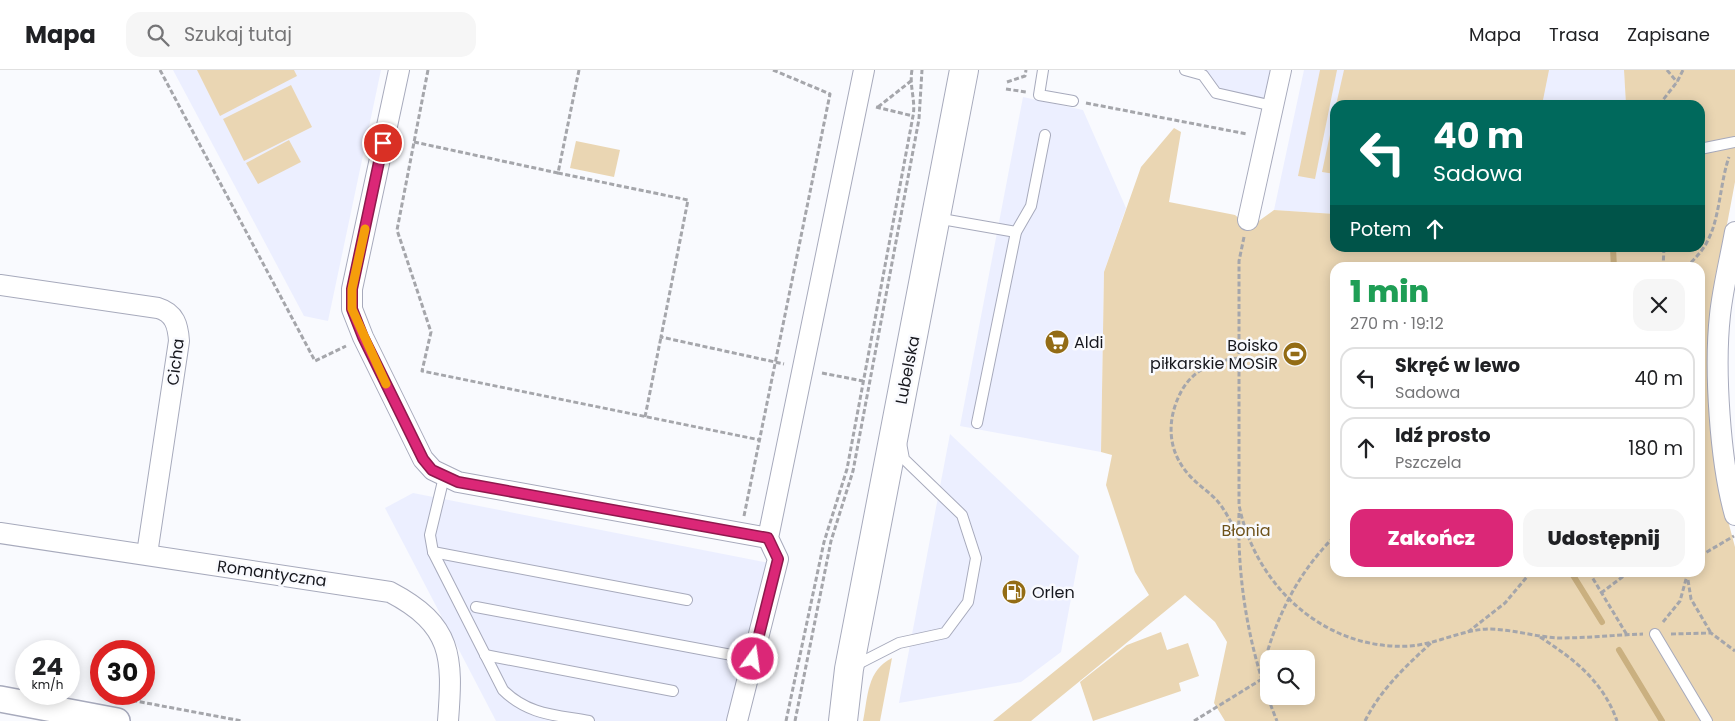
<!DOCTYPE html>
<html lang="pl">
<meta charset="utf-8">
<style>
:root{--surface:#fff;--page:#f6f6f6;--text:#202124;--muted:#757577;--line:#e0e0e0;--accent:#db2777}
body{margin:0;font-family:Poppins,sans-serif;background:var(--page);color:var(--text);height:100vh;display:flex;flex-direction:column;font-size:19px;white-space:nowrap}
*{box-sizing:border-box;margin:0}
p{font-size:16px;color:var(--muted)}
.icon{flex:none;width:28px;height:28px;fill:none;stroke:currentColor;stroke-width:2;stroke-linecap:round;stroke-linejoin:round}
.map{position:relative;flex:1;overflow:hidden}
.drawer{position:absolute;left:1330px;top:192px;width:375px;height:315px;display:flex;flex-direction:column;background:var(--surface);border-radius:15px;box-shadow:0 2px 12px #0003}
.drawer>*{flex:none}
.top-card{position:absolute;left:1330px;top:30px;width:375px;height:152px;border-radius:15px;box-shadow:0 2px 12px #0003;background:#00695c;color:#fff;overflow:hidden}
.tools{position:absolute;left:1260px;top:580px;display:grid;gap:10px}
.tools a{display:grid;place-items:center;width:55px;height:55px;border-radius:10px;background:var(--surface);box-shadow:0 2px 12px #0003;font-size:25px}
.speed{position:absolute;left:15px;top:570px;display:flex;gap:10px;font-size:25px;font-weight:700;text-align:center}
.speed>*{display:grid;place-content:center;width:65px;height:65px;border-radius:50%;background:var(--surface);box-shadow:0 2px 12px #0003;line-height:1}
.speed small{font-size:12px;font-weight:400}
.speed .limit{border:8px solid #d22;background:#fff;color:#111}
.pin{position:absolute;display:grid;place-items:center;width:42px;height:42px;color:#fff;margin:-21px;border:2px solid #fff;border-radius:50%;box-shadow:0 1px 5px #0007}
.me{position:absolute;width:55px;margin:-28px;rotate:14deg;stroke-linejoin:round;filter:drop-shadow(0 0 4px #0008)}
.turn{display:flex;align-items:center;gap:18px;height:105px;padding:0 20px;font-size:22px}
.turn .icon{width:65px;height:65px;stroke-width:2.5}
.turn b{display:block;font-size:35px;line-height:42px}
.then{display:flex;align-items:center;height:48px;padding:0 20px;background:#0003;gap:10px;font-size:19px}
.round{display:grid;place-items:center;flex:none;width:52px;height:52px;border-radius:15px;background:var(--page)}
.headline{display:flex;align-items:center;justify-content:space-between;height:85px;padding:0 20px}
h1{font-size:30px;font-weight:800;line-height:38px;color:#1e9e55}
.cta{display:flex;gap:10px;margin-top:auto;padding:10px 20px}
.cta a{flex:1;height:58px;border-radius:15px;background:var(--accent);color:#fff;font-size:20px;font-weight:800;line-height:58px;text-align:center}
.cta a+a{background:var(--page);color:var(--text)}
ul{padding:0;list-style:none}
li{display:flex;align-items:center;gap:15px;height:62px;margin:0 10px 8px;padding:0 10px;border:2px solid var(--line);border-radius:15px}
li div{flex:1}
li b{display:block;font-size:19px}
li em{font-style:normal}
header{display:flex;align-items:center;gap:30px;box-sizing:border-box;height:70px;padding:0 25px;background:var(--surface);border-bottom:1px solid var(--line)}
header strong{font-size:24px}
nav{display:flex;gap:28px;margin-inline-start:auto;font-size:18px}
.search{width:350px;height:45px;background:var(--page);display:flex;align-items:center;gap:12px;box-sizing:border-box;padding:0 18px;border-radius:15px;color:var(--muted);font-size:19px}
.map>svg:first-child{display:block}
.built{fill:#ecefff}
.green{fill:#ead6b3;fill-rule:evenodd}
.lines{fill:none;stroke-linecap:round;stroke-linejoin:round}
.stream{stroke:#cab080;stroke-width:6}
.service-casing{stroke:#a7aabc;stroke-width:12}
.minor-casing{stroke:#a7aabc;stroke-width:22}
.tertiary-casing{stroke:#a7aabc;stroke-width:28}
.secondary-casing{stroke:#a7aabc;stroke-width:30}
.path{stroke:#a5a6ab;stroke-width:3;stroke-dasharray:5 2.5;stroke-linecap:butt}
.service{stroke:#fff;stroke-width:10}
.minor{stroke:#fff;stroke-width:20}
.tertiary{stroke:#fff;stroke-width:25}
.secondary{stroke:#fff;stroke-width:28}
.route-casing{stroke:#8e194d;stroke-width:12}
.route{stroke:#db2777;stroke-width:9}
.slow{stroke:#f59e0b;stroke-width:9}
.labels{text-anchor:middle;stroke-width:5;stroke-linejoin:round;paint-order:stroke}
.poi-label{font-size:16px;fill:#16171d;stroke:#f9fafe;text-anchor:start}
.street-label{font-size:16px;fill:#16171d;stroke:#f9fafe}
.park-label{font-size:16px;fill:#6e521b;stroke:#f9fafe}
</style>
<header>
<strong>Mapa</strong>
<div class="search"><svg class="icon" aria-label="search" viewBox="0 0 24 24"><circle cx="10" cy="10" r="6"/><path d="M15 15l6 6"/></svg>Szukaj tutaj</div>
<nav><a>Mapa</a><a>Trasa</a><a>Zapisane</a></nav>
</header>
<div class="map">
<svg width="1735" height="651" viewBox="0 0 1735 651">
<rect width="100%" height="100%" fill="#f9fafe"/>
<!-- built -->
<g class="built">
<path d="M173,0H381L328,251L304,246Z"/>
<path d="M1194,0H1271L1264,30L1205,17Z"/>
<path d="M1304,0H1624L1626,35H1335V144L1274,140Z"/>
<path d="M1023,27L1083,40L1126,138L1104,202L1101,382L960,356Z"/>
<path d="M950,364L1079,486L1061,582L1021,612L899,633Z"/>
<path d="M413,423L769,493L726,651H496L385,438Z"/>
</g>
<!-- green -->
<g class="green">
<path d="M197,0H294L297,6L220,46Z"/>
<path d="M1320,0H1337L1315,109L1298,106Z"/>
<path d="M1344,0H1549L1542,35H1336Z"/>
<path d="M1624,0H1735V112L1709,250V313L1719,417L1735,477V651H1225L1214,633L1227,572L1215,552L1185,525L1031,651H993L1149,525L1135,502L1106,415L1112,385L1101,382L1104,202L1141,97L1174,58L1181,62L1169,132L1235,145L1241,150L1256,153L1274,140L1335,144V178H1700V35H1626ZM1335,198H1700V502H1335ZM1269,589H1306V626H1269Z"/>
<path d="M291,15L312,57L244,91L223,49Z"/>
<path d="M1335,41V104L1322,102Z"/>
<path d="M289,70L301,92L258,114L246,93Z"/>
<path d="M576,71L620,80L614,107L570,98Z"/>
<path d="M1161,562L1167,580L1188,573L1199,606L1179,613L1181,621L1093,651L1080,612L1127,575Z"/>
<path d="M892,588L880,651H863C868,626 867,600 892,588Z"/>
</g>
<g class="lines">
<!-- stream -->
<g class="stream">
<path d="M1613,178L1614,198"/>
<path d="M1571,502L1602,552"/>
<path d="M1619,580L1662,651"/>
</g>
<defs>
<g id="service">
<path d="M1043,0L1039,25L1073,31"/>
<path d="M1185,0L1203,5L1216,23L1273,36"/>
<path d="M1700,79L1735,72"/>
<path d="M936,148L1016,162"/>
<path d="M977,353L1016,162L1031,136L1045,65"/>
<path d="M444,407L430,465L433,482L503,620C528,645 556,645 589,651"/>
<path d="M433,482L687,530"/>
<path d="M476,537L753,589"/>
<path d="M1655,564L1707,651"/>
<path d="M485,585L673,621"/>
<path d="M854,596L899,573L945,563L968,532L976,488L962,445L904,389L901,373"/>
</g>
<g id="minor">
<path d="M399,0L352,219V239L363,267L423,389L433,400L458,412L768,468"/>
<path d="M1248,150L1281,0"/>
<path d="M1735,162C1730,190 1723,217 1720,245C1714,299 1720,392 1735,445"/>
<path d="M0,215L158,238C175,243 178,256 179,271L147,484"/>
<path d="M0,463L390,522C453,555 453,587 448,651"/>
<path d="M737,651L778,489L768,468L864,0"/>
</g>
<path id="tertiary" d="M0,629L117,651"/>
<path id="secondary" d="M843,651L849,599L964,0"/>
</defs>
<!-- service casing -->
<use href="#service" class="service-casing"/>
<!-- minor casing -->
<use href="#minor" class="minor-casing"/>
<!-- tertiary casing -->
<use href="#tertiary" class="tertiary-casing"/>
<!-- secondary casing -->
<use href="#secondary" class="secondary-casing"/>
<!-- path -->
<g class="path">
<path d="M160,0L315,291L346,276"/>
<path d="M428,0L397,160L431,262L422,301L760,370"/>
<path d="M579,0L558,103L688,130L661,267L784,294"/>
<path d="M1667,0L1677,12"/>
<path d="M1007,12L1025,6L1026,0"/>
<path d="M1006,19L1026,22"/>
<path d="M1086,33L1247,64"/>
<path d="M1659,35L1677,12L1683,0"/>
<path d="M876,37L913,46"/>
<path d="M878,37L911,11"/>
<path d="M414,72L558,103"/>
<path d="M1244,167L1239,191V435C1255,516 1325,581 1410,576C1437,574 1461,560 1488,559C1512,559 1535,567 1559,568C1587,568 1615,565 1643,564"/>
<path d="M1663,198L1664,178"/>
<path d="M1686,198C1694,189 1703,181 1708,170C1720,147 1720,113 1729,87"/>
<path d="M822,303L863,311"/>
<path d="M645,347L661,267"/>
<path d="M1239,443C1237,513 1250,586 1277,651"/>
<path d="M744,446L830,24L773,0"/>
<path d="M1239,466C1232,455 1227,443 1219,433C1212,424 1202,418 1194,410C1167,385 1165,351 1182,320C1194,299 1216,290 1239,288"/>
<path d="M1700,486L1734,466"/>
<path d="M1589,502L1627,565"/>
<path d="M1688,510L1691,529L1711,563"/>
<path d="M1601,523L1629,502"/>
<path d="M1663,552L1680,531L1688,502"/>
<path d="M1468,562L1505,533L1531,502"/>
<path d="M1671,564L1711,563L1735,581"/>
<path d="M1540,567C1574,589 1603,611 1617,651"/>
<path d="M1262,602C1274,551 1297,503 1335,466"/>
<path d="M125,629L242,651"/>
<path d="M786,651L824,472L847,399L913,46C916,31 909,16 912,0"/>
<path d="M795,651L831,471L853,401L919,49L922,0"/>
<path d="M1194,651L1262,609"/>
<path d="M1365,651C1381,619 1405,597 1431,573"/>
</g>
<!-- service -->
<use href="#service" class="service"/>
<!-- minor -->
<use href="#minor" class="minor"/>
<!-- tertiary -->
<use href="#tertiary" class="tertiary"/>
<!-- secondary -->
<use href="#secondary" class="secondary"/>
</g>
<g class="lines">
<defs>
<path id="route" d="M383,73L352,219V239L363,267L423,389L432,400L458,412L768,468L778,489L753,589"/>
</defs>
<!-- route casing -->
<use href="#route" class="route-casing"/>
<!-- route -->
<use href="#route" class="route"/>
<!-- slow -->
<path class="slow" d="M365,159L352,219V239L386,314"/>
</g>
<!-- icons -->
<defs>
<symbol id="supermarket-disc" viewBox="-11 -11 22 22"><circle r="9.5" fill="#936c15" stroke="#f9fafe"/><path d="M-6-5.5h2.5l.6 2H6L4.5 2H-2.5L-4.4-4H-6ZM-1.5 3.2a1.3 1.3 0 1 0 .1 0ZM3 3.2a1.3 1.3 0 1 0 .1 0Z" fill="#fff"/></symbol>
<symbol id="stadium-disc" viewBox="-11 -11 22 22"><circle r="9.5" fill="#936c15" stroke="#f9fafe"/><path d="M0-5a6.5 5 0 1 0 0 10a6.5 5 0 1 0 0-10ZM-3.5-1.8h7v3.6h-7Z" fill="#fff"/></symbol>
<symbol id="fuel-disc" viewBox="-11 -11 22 22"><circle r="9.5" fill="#936c15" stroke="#f9fafe"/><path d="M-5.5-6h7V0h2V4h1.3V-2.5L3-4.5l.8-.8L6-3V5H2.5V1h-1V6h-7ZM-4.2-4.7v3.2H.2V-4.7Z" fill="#fff"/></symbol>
</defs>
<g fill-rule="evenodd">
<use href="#supermarket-disc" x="1043" y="258" width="28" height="28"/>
<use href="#stadium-disc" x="1281" y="270" width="28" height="28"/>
<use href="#fuel-disc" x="1000" y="508" width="28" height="28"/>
</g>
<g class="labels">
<!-- poi labels -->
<g class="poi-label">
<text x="1074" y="278">Aldi</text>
<text x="1278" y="281" text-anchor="end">Boisko<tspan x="1278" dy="18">piłkarskie MOSiR</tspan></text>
<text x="1032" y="528">Orlen</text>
</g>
<!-- street labels -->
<g class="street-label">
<text transform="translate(175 292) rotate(-83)" y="6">Cicha</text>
<text transform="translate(907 300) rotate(-79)" y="6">Lubelska</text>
<text transform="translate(272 503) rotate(8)" y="6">Romantyczna</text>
</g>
<!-- park labels -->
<g class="park-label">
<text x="1246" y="466">Błonia</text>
</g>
</g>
</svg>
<div class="tools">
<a><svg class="icon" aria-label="search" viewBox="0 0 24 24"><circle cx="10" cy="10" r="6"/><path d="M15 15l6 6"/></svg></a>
</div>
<div class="speed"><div>24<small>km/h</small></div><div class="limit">30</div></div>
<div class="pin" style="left:383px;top:73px;background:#d93025"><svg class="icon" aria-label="arrive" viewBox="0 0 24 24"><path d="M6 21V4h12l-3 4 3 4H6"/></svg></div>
<svg class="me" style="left:753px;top:589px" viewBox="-20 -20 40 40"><circle r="17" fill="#db2777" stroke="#fff" stroke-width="3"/><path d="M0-11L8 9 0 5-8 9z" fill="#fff"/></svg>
<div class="top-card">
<div class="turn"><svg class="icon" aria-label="left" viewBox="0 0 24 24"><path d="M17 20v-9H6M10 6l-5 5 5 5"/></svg><div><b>40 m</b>Sadowa</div></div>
<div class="then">Potem<svg class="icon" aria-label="ahead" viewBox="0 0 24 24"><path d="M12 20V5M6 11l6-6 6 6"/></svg></div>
</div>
<section class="drawer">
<div class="headline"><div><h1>1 min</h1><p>270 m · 19:12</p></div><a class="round"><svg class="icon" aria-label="close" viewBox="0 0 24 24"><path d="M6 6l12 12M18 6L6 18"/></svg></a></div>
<ul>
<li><svg class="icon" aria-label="left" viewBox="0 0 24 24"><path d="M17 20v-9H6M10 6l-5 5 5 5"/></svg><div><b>Skręć w lewo</b><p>Sadowa</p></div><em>40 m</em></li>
<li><svg class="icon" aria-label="ahead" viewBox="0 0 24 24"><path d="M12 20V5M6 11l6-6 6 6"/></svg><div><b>Idź prosto</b><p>Pszczela</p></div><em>180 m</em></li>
</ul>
<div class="cta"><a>Zakończ</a><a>Udostępnij</a></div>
</section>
</div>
